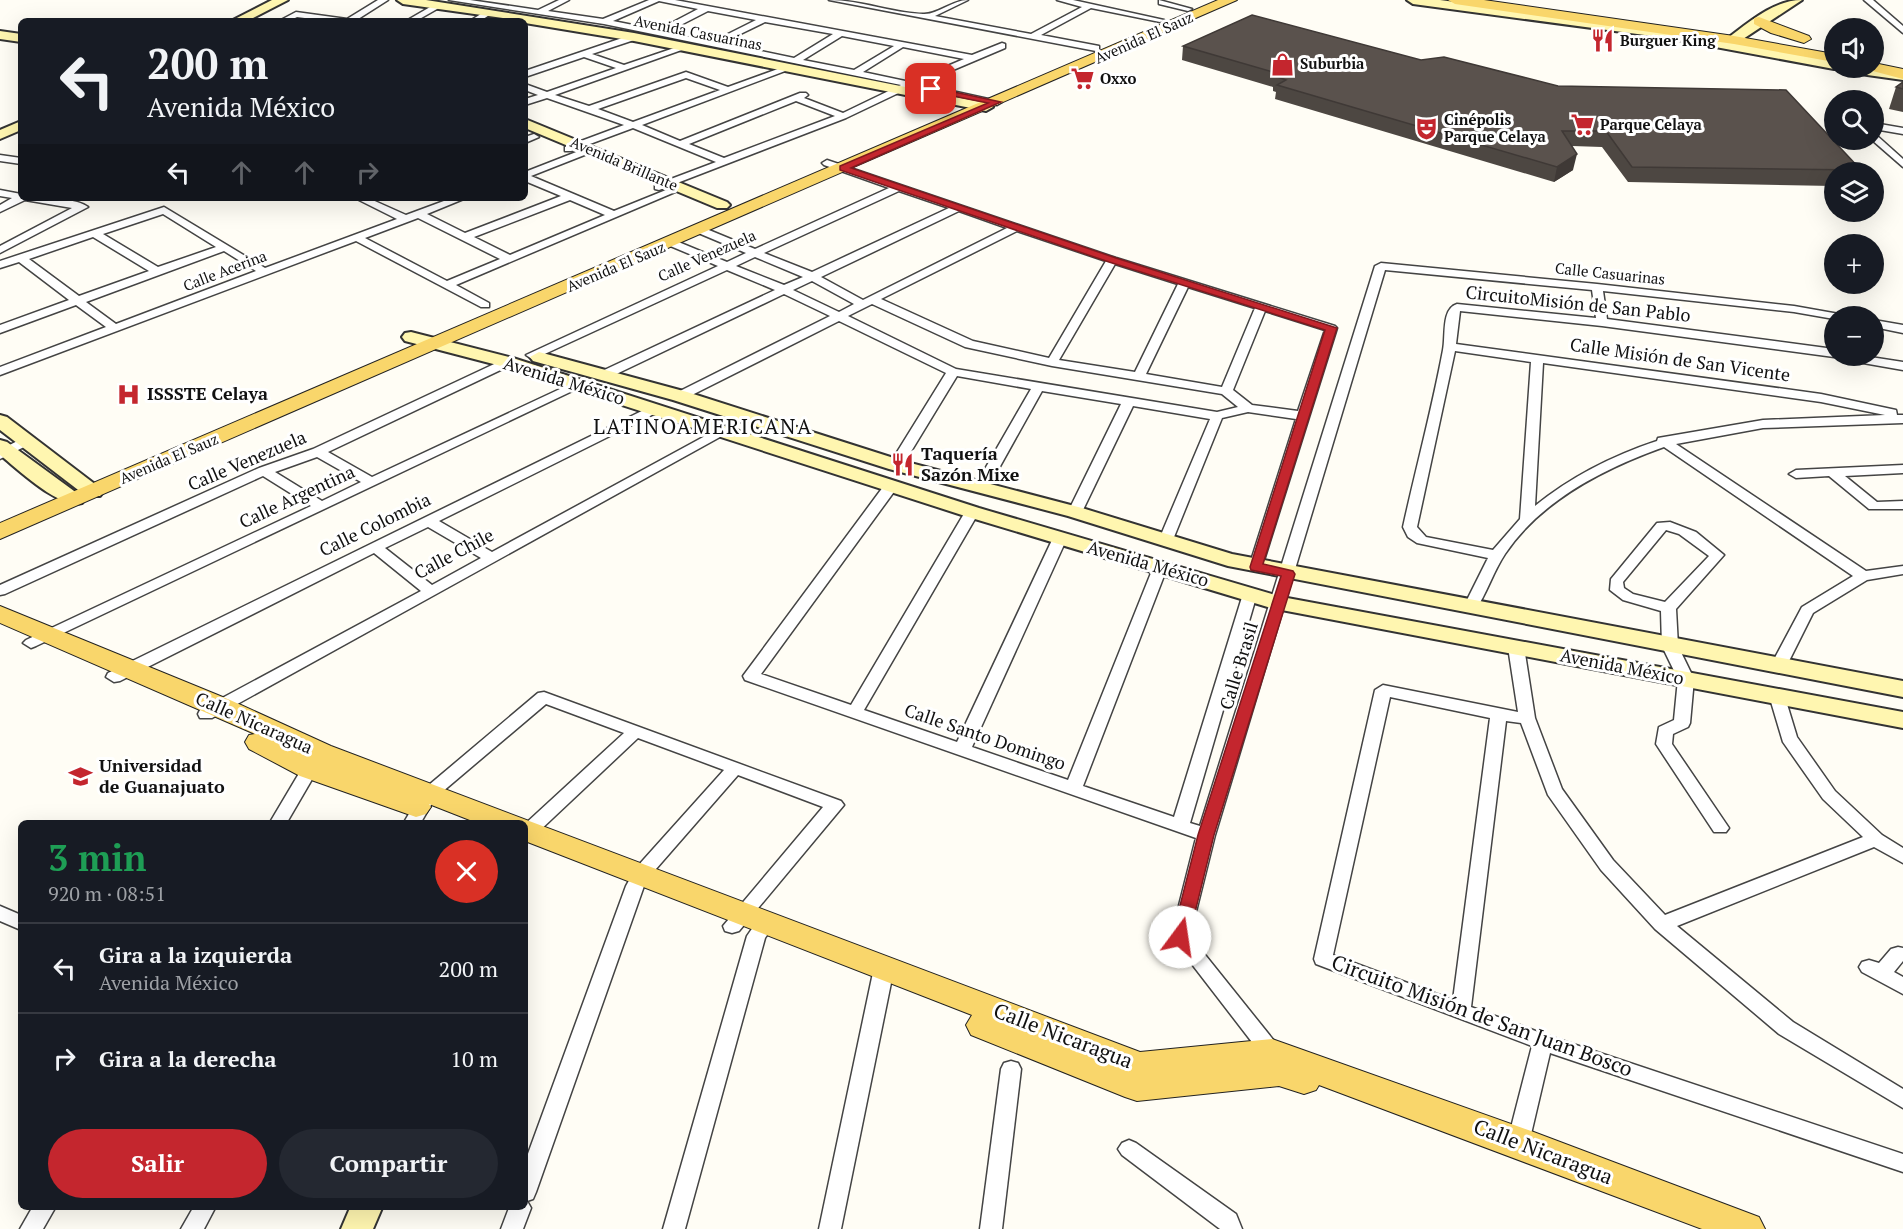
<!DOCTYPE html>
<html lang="es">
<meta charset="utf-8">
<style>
:root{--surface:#171b24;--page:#242831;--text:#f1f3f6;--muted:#9ea1a6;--line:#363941;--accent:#c4262e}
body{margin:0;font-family:"PT Serif",serif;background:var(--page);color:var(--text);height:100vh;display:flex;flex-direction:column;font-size:22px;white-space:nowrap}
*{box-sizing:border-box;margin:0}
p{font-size:20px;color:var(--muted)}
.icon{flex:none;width:33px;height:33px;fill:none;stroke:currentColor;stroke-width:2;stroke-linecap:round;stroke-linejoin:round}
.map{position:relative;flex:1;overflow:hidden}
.drawer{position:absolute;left:18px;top:820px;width:510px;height:390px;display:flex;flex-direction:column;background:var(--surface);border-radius:9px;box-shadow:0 6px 24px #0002}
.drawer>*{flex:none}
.guide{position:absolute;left:18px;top:18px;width:510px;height:183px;border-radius:9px;box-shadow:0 6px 24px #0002;background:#171b24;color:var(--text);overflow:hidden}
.tools{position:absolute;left:1824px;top:18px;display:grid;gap:12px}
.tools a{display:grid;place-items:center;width:60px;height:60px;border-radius:50%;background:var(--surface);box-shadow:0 6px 24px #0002;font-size:30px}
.pin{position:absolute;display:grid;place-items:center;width:51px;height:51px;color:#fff;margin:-26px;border-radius:12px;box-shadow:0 3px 9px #0006}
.me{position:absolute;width:66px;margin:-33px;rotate:14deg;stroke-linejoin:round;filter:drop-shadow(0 0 4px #0008)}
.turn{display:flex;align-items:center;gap:21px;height:126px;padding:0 30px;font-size:27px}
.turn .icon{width:78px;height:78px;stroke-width:2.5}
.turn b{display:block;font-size:42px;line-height:51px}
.lanes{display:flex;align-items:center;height:57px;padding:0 30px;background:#0003;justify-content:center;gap:30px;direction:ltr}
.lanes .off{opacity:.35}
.round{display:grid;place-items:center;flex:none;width:63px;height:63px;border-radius:32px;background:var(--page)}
.headline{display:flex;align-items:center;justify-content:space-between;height:102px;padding:0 30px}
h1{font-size:36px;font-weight:700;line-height:45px;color:#1e9e55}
.button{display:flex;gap:12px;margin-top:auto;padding:12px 30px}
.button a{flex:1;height:69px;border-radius:36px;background:var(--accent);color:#fff;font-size:24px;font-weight:700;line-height:69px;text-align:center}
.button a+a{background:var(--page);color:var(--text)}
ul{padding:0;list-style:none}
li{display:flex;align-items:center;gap:18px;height:90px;padding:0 30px;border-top:2px solid var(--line)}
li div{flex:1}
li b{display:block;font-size:22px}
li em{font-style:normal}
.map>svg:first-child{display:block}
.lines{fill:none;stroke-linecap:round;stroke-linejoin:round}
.street-casing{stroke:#444;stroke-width:3}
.secondary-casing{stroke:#333;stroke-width:4}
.primary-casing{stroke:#222;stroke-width:2}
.street{fill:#fff;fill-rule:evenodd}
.secondary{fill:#fff6b0;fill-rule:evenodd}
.primary{fill:#f9d66b;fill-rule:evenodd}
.wall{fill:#4d4742}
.shaded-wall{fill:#3f3936}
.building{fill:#5a524d;stroke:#3f3936;stroke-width:1.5}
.route{fill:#c4262e;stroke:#7f191e;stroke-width:1.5}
.labels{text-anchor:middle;stroke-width:6;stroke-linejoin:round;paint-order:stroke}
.far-street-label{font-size:15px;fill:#111;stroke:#fff}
.far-poi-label{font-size:15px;font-weight:bold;fill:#111;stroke:#fff;text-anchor:start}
.street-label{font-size:18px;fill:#111;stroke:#fff}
.poi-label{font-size:18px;font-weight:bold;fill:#111;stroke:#fff;text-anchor:start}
.quarter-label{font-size:21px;letter-spacing:1.5px;fill:#111;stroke:#fff}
.near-street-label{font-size:21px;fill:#111;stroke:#fff}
</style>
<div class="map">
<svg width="1903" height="1229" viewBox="0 0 1903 1229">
<rect width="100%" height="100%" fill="#fffdf5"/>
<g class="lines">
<defs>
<g id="street">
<path d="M378,0H388L355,21H328L297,17L289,21H279L296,12L347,19Z"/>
<path d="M449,0H470L538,10L559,0H569L548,11L603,19L649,0H675L972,55L1002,43L1005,44V48L920,84L1002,102L997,105L911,87L846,118L659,190L655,189V185L716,162L633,128L571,151H565V147L624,125L547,98L525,105V99L538,95L525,90V84L547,92L616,68L584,57L525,77V71L634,34L638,37L637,39L592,54L624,65L683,45L690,47L555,95L589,106L686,72L728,87L786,66L793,68L642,125L680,141L800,93H806L808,95L804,98L843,113L901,85L604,24ZM659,1L698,9L658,30L613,21ZM708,11L756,20L712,42L667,32ZM765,22L833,34L794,58L722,43ZM842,36L894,46L854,70L803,60ZM903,47L964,59L910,82L863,72ZM686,78L720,90L633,122L598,109ZM796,101L835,116L724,158L689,144Z"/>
<path d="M829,0C861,0 892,13 923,14C938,15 952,0 968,0L935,16L1031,34L1082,7L1057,0H1073L1164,20L1160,22L1091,8L1041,35L1099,46V50L1096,51Z"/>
<path d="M1159,0L1192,9L1188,11L1159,4Z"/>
<path d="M1864,0H1873L1903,26V33Z"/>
<path d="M437,3L444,5L416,21H406Z"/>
<path d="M487,10L494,12L480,21H470Z"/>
<path d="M1874,123L1903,128V134L1874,129Z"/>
<path d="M1874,133L1903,159V167L1872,140Z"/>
<path d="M534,134L539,137L525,143V137Z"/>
<path d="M584,149L589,152L587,154L531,176L614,211L666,190L675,192L456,285L489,303V307H481L356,241L0,375V367L106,327L76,305L0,333V325L69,300L19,262L0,268V261L164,207L265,268L397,219L355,198H368L406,215L452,198H466L427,214L465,233L561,196L525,181V172ZM570,200L605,215L510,255L474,237ZM163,214L216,247L158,267L103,234ZM418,218L500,259L447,281L365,238ZM93,237L149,271L79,296L29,259ZM224,251L256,271L116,324L86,302Z"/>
<path d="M0,155L21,158V164L0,161Z"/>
<path d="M827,160L1116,258L1335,326L1337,328L1261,570L1256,571L1249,567L1296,419L1248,412L1222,418L1172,542L1165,546L1158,542L1210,419L1133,406L1082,512L1075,516L1068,512L1121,404L1042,391L988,488L981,492L974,488L1031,389L957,376L901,468H891L889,465L946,373L839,321L684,399H676V393L830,316L784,294L608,378H600V372L775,290L727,270L536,358L532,359L526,355L718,266L668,245V241H676L727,262L746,253L696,232V228H704L755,249L889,188L824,165L822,163ZM899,191L949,208L812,272L764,253ZM959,211L1007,228L863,300L821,277ZM1017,231L1106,261L1049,358L973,341L881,299ZM755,257L803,277L784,285L736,266ZM1115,264L1178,284L1135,372L1059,360ZM812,281L854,304L839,312L793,290ZM1188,287L1255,308L1222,387L1146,374ZM872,304L965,347L1052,366L1222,394L1238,407L1217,412L956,369L848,316ZM1265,311L1325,330L1298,411L1252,405L1233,390Z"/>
<path d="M0,190L21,194V198C38,198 75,197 88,207L0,253V246L72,208L25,200L0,212V205L12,198L0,196Z"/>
<path d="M1381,263L1597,284L1794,306L1839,314L1840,316H1834V319L1794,312L1603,291L1607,319L1834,349V356H1838L1834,357L1602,326L1460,311L1456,344L1821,394L1896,410L1897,415H1903V423L1763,428L1676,444L1866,571L1903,566V574L1867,580L1813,613L1784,671H1772L1770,667L1802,607L1853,576L1664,447C1605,468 1541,500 1505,554C1493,572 1487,593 1475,611H1465L1463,608L1488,558L1417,543L1408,537L1403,527C1416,468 1432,409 1443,350C1446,336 1441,309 1457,304L1596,318L1592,290L1385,270L1215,835L1190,936L1279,1047L1282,1053L1279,1059L1272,1061L1265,1059L1171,937L1196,838L745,680L743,676L886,483H896L898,486L896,489L761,674L851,705L965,512L972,508L977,509L979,512L864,710L957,742L1053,538L1055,535H1065L1067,538L972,747L1068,780L1153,568L1155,565H1165L1167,568L1083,786L1174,817L1243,594L1250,590L1255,591L1257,594L1190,823L1200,826L1375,266ZM1455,351L1531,362L1520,519L1493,550L1426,537L1417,527ZM1543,363L1821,402L1885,415L1763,420L1658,438L1657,441C1612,456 1572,476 1535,506Z"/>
<path d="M1874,320L1903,325V333L1874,327Z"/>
<path d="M1840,356H1864L1903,362V370L1846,360Z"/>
<path d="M507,358L513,362L511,365L328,452L372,477L575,382H583L585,385L36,646L31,648L23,643L26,640L311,506L263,476L5,594L0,595V585L259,468L313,449ZM317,457L361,482L322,501L275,472Z"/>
<path d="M654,405L660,409L658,412L439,521L492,552L718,429L723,428L729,432L212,718H200L198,714L200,710L421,591L374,553L120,681L114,682L106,677L108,673ZM428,527L481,558L432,585L385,548Z"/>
<path d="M25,437L30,438L32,441L30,444L0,459V450Z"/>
<path d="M1903,465V473L1845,476L1877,502L1903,501V509H1869L1829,476L1796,478L1789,474L1796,470Z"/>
<path d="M1670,522L1696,532L1724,555L1676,609L1678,646L1694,679L1690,723L1688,727L1673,734L1672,744L1729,828L1726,832H1714L1656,744L1659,727L1674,720L1678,679L1662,646L1661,611L1623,600L1610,590L1611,579L1657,523ZM1666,530L1679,534L1709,556L1665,602L1633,594L1624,588L1623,582Z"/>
<path d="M1516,642L1524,647L1535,718L1562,789L1613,860L1665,915L1863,837L1823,799L1783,742L1769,695L1777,690L1783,691L1797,737L1835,791L1882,835L1903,848V863L1874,847L1677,926L1793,1022L1903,1089V1108L1779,1034L1655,929L1601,870L1548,795L1521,723L1506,721L1471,1007L1549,1036L1903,1154V1172L1550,1053L1528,1147L1524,1153L1517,1156L1510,1153L1506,1147L1532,1046L1316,964L1314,959L1375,690L1383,685L1518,712L1508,647ZM1390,697L1490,718L1453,1000L1333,955Z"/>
<path d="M544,692L841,801L844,805L739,931L732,933L725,931L723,926L823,807L738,775L649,877L644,886L536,1192L533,1199L527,1201L531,1208L523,1229H501L509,1208H525V1162L626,886L636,868L724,770L638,738L536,834L525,835V824L624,733L546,704L435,798L420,824H403L423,790L538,693Z"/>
<path d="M310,763L316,765L318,769L286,824H269L304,765Z"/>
<path d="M0,906L21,915V930L0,921Z"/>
<path d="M767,915L774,917L776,922L765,938L685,1229H663L747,936L760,917Z"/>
<path d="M1898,947L1903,948V961L1894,972L1903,977V994L1862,972L1859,967L1862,962L1869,960L1879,963L1891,949Z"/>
<path d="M884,961L891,963L894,968L841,1229H819L874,968L877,963Z"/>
<path d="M1011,1061L1018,1063L1021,1069L1002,1229H980L1001,1069L1004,1063Z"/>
<path d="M1129,1140L1136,1143L1236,1214L1242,1229H1220L1122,1155L1118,1149L1122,1143Z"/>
<path d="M32,1208H55L43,1229H20Z"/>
<path d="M193,1208H215L204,1229H181Z"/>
</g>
<g id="secondary">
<path d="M272,0H288L247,21H231Z"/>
<path d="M397,0H426L634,33L986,103L993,107L986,111L634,41L525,23V21L403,4Z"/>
<path d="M1407,0H1440L1667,30L1724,41C1747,24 1773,0 1802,0L1737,43L1834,61V68H1839L1834,69L1667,38L1413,4Z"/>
<path d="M0,31L21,34V42L0,39Z"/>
<path d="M1839,68H1871L1903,72V80L1846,72Z"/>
<path d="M525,119L727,202L730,205L727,208H717L525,128Z"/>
<path d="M21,121V130L0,139V130Z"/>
<path d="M411,332L513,358L979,508L1282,597L1903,712V728L1271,608L965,516L501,366L405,341L402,337L405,333Z"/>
<path d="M539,352L687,392L903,461L1082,508L1232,554L1903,681V697L1228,566L1068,516L889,469L673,400L533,361L530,357Z"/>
<path d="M0,415L7,417L100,488L103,492L100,496H86L0,430Z"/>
<path d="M0,440L7,442L85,499L82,503C59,509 19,470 0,455Z"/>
<path d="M350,1208H382L373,1229H341Z"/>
</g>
<g id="primary">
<path d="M1218,0H1237L0,539V523Z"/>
<path d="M1448,0H1484L1734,36L1834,54V62L1734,44L1455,4Z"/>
<path d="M1759,17L1809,36L1811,39L1804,43L1771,33L1754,24V18Z"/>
<path d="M1874,63L1903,69V79L1869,70L1867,68H1874Z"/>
<path d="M0,606L230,700L331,746L1140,1052L1272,1039L1531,1131L1759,1217L1765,1229H1702L1319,1085L1316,1090L1304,1094L1279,1086L1137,1101L1125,1097L971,1035L966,1025L972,1015L525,841V824H480L429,804L431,807L426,814L416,817L300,776L249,749L245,742L249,735L255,734L0,623Z"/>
</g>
</defs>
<!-- street casing -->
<use href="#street" class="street-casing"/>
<!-- secondary casing -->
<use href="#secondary" class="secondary-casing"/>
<!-- primary casing -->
<use href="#primary" class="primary-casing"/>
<!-- street -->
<use href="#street" class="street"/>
<!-- secondary -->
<use href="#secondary" class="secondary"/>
<!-- primary -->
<use href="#primary" class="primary"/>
</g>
<!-- wall -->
<g class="wall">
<path d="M1183,46L1421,60L1861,170L1860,172H1834V186L1628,182L1602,147L1572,146L1573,170L1554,182L1275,99L1276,92L1273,91V87L1182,60Z"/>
<path d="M1903,82V112L1889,109L1896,87Z"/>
</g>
<!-- shaded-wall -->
<path class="shaded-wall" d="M1577,154L1573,170L1554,182L1557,167Z"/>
<!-- building -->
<g class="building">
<path d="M1252,15L1421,60L1444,57L1558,86L1786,90L1861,170L1632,167L1606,131H1562L1577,154L1557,167L1277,85L1286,80L1275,76L1280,74L1183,46Z"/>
<path d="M1903,82V89L1896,87Z"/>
</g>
<!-- route -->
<path class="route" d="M931,87L1001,102L851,168L1116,258L1337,328L1263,564L1293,571L1295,574L1214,835L1189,937L1186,941H1174L1172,937L1198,835L1281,576L1251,570L1250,567L1325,330L1109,262L840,170V166L988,103L928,91Z"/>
<!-- icons -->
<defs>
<symbol id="restaurant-bare" viewBox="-9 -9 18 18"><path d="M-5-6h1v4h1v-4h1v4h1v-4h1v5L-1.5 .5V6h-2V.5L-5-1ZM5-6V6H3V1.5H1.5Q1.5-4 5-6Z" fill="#c4262e" stroke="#fff" stroke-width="2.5" paint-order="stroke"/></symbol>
<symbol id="shop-bare" viewBox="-9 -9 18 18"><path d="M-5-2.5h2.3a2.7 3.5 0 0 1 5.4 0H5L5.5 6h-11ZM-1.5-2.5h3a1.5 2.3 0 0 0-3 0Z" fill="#c4262e" stroke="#fff" stroke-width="2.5" paint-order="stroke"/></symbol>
<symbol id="supermarket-bare" viewBox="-9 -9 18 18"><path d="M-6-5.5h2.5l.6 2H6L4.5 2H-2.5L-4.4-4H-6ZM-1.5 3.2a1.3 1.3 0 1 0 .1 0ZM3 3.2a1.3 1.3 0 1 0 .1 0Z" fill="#c4262e" stroke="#fff" stroke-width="2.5" paint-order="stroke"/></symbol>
<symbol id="theatre-bare" viewBox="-9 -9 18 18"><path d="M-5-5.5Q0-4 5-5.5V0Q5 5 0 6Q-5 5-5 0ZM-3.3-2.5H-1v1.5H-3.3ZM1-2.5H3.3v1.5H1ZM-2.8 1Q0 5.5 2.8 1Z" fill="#c4262e" stroke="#fff" stroke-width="2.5" paint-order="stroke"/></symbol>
<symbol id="hospital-bare" viewBox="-9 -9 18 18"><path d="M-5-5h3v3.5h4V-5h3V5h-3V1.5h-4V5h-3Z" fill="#c4262e" stroke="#fff" stroke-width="2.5" paint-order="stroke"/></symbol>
<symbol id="school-bare" viewBox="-9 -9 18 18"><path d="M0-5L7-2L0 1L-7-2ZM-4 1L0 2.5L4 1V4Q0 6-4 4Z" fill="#c4262e" stroke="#fff" stroke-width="2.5" paint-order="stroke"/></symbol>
</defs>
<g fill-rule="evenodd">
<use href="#restaurant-bare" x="1586" y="24" width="33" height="33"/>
<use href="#shop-bare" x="1266" y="48" width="33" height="33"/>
<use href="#supermarket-bare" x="1066" y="62" width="33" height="33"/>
<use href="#supermarket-bare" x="1566" y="108" width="33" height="33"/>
<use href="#theatre-bare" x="1410" y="112" width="33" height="33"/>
<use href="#hospital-bare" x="112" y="378" width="33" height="33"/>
<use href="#restaurant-bare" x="886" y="448" width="33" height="33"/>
<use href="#school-bare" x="64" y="760" width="33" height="33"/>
</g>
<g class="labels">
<!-- far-street labels -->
<g class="far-street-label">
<text transform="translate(698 33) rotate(11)" y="5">Avenida Casuarinas</text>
<text transform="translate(1144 38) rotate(-24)" y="5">Avenida El Sauz</text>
<text transform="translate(624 164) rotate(23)" y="5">Avenida Brillante</text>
<text transform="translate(707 256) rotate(-24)" y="5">Calle Venezuela</text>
<text transform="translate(616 267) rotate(-23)" y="5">Avenida El Sauz</text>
<text transform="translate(225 271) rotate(-21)" y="5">Calle Acerina</text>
<text transform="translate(1610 274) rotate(6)" y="5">Calle Casuarinas</text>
<text transform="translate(169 459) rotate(-23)" y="5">Avenida El Sauz</text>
</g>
<!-- far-poi labels -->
<g class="far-poi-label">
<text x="1620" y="46">Burguer King</text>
<text x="1300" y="69">Suburbia</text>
<text x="1100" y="84">Oxxo</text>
<text x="1444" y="125">Cinépolis<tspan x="1444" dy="17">Parque Celaya</tspan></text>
<text x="1600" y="130">Parque Celaya</text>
</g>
<!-- street labels -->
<g class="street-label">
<text transform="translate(1578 304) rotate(6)" y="6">CircuitoMisión de San Pablo</text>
<text transform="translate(1680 360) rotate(8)" y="6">Calle Misión de San Vicente</text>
<text transform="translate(564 381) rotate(17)" y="6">Avenida México</text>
<text transform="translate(247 461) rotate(-23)" y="6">Calle Venezuela</text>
<text transform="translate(297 497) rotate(-25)" y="6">Calle Argentina</text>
<text transform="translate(375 525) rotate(-26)" y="6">Calle Colombia</text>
<text transform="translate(454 554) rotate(-28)" y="6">Calle Chile</text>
<text transform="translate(1148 564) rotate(16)" y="6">Avenida México</text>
<text transform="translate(1239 666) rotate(-73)" y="6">Calle Brasil</text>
<text transform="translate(1622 667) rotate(11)" y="6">Avenida México</text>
<text transform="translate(254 723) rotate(24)" y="6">Calle Nicaragua</text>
<text transform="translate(985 737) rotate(19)" y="6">Calle Santo Domingo</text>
</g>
<!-- poi labels -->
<g class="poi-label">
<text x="147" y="400">ISSSTE Celaya</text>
<text x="921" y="460">Taquería<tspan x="921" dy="21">Sazón Mixe</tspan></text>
<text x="99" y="772">Universidad<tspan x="99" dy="21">de Guanajuato</tspan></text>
</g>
<!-- quarter labels -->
<g class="quarter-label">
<text x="703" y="434">LATINOAMERICANA</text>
</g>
<!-- near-street labels -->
<g class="near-street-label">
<text transform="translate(1482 1016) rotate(20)" y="7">Circuito Misión de San Juan Bosco</text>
<text transform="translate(1063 1036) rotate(21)" y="7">Calle Nicaragua</text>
<text transform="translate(1543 1152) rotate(21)" y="7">Calle Nicaragua</text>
</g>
</g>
</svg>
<div class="tools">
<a><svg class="icon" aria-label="sound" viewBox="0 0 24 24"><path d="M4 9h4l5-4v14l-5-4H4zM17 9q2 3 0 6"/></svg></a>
<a><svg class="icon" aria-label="search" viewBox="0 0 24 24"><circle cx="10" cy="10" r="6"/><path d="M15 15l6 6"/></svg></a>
<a><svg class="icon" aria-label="layers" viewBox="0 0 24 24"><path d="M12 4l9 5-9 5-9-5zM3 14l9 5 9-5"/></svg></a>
<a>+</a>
<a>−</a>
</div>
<div class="pin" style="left:931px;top:89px;background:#d93025"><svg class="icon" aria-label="arrive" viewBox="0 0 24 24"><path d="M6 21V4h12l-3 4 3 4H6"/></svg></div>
<svg class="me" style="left:1180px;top:937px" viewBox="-20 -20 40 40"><circle r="19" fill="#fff"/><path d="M0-13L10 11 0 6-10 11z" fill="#c4262e"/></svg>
<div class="guide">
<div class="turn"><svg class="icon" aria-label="left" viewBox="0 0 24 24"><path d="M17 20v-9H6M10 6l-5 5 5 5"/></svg><div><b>200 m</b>Avenida México</div></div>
<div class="lanes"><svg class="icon" aria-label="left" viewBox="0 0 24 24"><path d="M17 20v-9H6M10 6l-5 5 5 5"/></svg><svg class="icon off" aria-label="ahead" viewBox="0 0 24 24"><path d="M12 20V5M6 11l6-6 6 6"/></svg><svg class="icon off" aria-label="ahead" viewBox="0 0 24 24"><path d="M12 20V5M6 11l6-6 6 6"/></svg><svg class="icon off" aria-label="right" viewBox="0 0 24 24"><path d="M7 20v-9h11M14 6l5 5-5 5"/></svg></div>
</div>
<section class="drawer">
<div class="headline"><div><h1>3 min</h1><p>920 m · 08:51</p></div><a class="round" style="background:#d93025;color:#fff"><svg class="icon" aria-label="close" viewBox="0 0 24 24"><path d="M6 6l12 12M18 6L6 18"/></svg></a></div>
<ul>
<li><svg class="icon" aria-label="left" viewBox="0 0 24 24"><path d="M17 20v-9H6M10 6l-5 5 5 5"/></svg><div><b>Gira a la izquierda</b><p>Avenida México</p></div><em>200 m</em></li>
<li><svg class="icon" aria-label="right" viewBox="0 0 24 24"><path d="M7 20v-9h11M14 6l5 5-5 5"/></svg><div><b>Gira a la derecha</b></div><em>10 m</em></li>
</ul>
<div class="button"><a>Salir</a><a>Compartir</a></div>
</section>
</div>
